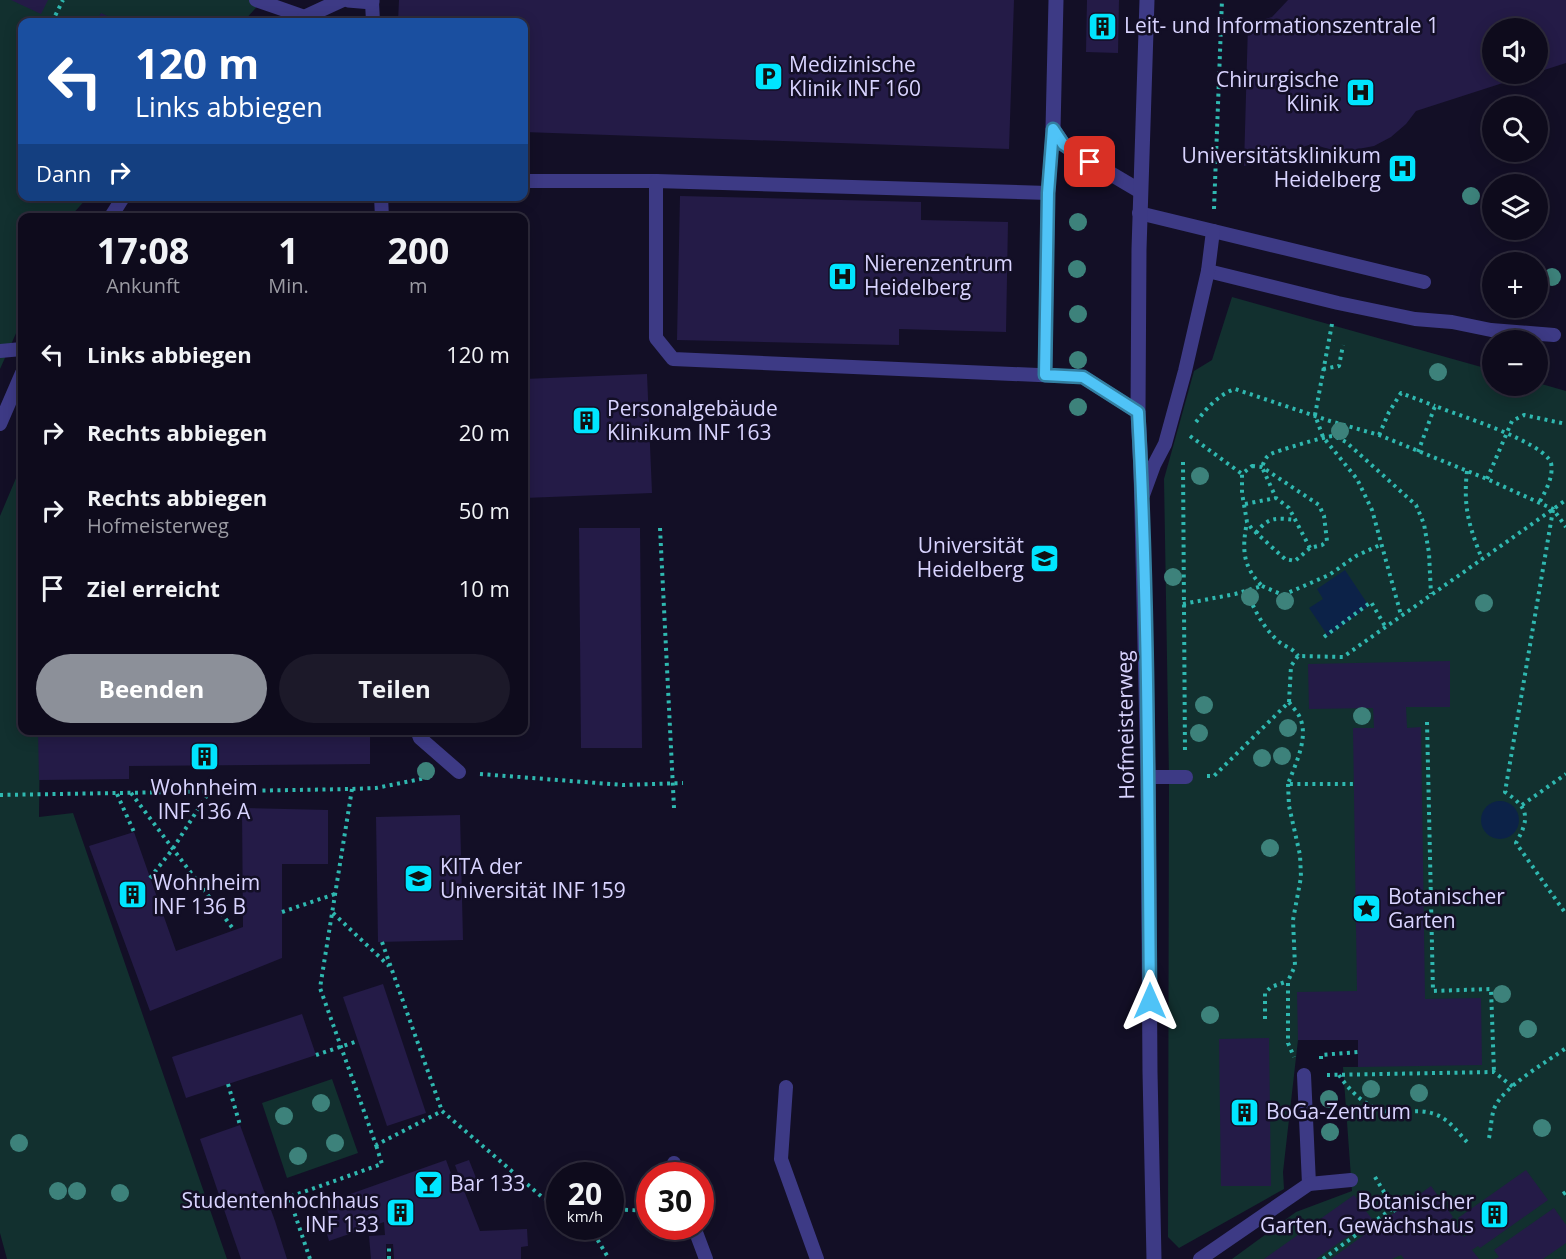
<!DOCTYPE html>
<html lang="de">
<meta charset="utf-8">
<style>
:root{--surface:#0e0b1c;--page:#1c1929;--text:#f1f3f6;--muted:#9b9ba3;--line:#2e2b3b;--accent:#8c9099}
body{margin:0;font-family:"Open Sans",sans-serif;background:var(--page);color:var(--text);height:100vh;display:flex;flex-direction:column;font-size:22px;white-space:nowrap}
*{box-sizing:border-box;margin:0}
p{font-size:20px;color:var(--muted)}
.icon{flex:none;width:33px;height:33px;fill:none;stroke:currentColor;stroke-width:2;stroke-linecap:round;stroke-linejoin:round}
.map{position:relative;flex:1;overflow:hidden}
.details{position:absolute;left:18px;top:213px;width:510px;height:522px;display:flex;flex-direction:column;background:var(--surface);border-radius:12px;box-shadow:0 3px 15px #0003,0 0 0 2px var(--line)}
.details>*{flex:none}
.hud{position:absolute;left:18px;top:18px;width:510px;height:183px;border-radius:12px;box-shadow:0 3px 15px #0003,0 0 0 2px var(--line);background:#1a4fa0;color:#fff;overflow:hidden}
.buttons{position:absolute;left:1482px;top:18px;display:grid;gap:12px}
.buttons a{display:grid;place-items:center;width:66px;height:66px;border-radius:50%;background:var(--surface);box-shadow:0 3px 15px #0003,0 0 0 2px var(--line);font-size:30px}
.speed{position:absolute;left:546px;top:1162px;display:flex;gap:12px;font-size:30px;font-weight:700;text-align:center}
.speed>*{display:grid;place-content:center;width:78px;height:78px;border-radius:50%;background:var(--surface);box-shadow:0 3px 15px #0003,0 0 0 2px var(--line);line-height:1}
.speed small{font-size:15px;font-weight:400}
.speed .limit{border:9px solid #d22;background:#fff;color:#111}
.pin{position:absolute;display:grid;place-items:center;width:51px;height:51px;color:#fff;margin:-26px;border-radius:12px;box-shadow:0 3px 9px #0006}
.me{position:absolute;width:66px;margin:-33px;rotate:0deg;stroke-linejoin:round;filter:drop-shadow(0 0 4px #0008)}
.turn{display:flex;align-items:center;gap:21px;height:126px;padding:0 18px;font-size:27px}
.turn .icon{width:78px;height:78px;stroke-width:2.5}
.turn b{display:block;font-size:42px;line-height:51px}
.then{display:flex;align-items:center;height:57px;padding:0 18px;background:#0003;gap:12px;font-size:22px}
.eta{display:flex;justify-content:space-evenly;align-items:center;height:102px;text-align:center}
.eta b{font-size:36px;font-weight:700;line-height:42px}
.cta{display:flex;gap:12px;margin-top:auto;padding:12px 18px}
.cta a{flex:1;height:69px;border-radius:36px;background:var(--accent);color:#fff;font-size:24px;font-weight:700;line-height:69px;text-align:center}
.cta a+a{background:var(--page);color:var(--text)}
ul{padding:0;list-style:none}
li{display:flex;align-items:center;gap:18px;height:78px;padding:0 18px}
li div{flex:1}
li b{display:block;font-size:22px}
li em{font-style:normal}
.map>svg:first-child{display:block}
.green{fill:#12302f}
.water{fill:#0c2248}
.building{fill:#241b47}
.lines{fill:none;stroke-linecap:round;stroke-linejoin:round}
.path{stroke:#2fb8b0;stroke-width:4;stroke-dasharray:3 4.5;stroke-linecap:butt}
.lane{stroke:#3d3a85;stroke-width:14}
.street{stroke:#3d3a85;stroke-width:15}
.tree{fill:#3d827b}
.route-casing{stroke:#337fa1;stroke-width:15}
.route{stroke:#4fc3f7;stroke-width:10}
.labels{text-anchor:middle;stroke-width:5;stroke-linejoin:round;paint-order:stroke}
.poi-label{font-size:21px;fill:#d9d4ff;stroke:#130f26;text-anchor:start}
.street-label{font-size:21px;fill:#d9d4ff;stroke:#130f26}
</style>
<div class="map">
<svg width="1566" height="1259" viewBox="0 0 1566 1259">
<rect width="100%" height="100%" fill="#130f26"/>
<!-- green -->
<g class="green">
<path d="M0,0H263L243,22H22V196L88,197L70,217L22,218V320L0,369Z"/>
<path d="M1232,297L1492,370V386H1538V383L1566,391V1259H1232L1296,1212L1352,1191L1343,1067H1358V1040H1298L1283,1172L1284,1189L1179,1248L1168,1237L1169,778L1164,479L1194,371L1212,360Z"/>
<path d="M22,464V730L40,731L39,817L73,813L227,1259H7L0,1233V516Z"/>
<path d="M332,1079L358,1153L287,1178L262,1103Z"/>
</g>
<!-- water -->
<g class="water">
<path d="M1345,570L1369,606L1328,636L1309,608L1323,599L1317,589Z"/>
<circle cx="1500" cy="820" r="19"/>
</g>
<!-- building -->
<g class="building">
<path d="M11,0H48L41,14Z"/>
<path d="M399,0H1014L1009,149L524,132V22H398Z"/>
<path d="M1087,0H1119L1118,53L1086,52Z"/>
<path d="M1288,0H1566V63L1538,72V28H1492V74H1531L1416,111L1406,124L1391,137L1374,146L1353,150H1332L1312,144L1244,166L1248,24L1272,17Z"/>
<path d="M101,13L120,22H96Z"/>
<path d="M680,196L921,202V220L1008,222L1006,332L899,329V345L677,340Z"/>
<path d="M647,374L652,493L524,498V379Z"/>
<path d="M579,528H640L642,748H581Z"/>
<path d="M1450,661V707H1406L1407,728L1421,727L1425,999L1481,998L1482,1065L1358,1067V1040H1298L1297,992L1357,991L1353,728H1374L1373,708L1309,709L1308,664Z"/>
<path d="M38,730H370V764L129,766V779L39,780Z"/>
<path d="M242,808L328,810V864H282V958L150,1011L89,846L134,832L176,951L243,927Z"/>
<path d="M460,815L463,940L378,942L376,817Z"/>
<path d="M383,984L426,1113L387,1126L343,997Z"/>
<path d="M302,1014L316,1055L186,1098L172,1057Z"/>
<path d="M1269,1038L1271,1186H1221L1219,1039Z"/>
<path d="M240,1125L275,1221L287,1259H241L233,1236L200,1139Z"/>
<path d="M446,1160L456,1187L462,1184L455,1165L469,1160L480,1188L465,1193L480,1231L527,1229L528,1246L521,1247V1259H394L393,1244H386V1259H371L369,1236L385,1235L384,1222L329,1241L325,1227L332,1224L325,1203Z"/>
<path d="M1526,1170L1548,1200L1480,1248L1478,1246L1472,1250L1479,1259H1404L1401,1255L1392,1259H1331L1431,1186L1453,1217L1451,1219L1464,1237L1469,1233L1458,1218Z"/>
<path d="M1354,1195L1372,1219L1316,1259H1264Z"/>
<path d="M1554,1208L1566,1225V1243L1543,1259H1495L1499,1257L1494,1250Z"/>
</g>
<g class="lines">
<!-- path -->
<g class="path">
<path d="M52,22L63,0"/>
<path d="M1214,209L1222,0"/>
<path d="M1332,324L1315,415L1323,437L1357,479L1372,510L1401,615"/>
<path d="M1323,369L1339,366L1343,345"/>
<path d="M1196,422C1206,409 1219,394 1235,389L1330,421L1379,435L1487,479L1553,509L1566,527"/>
<path d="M1379,435L1389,412L1401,393L1435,406"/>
<path d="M1190,436L1242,474"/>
<path d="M1418,452L1435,406C1458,415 1544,442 1551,463C1554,477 1545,492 1539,503"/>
<path d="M1183,462L1185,754"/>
<path d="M1252,466L1262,467L1319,505L1324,516L1327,541L1322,545L1310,548L1295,561L1285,559L1252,529L1247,522L1242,493V474Z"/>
<path d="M1467,471C1463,507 1469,526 1482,559"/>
<path d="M1487,479L1512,421L1524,415L1566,424"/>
<path d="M1245,504L1276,498"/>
<path d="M1553,510L1505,792C1529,808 1530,818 1516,843L1566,914"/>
<path d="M660,528L674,808"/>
<path d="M1256,533C1269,516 1276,518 1296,520"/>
<path d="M1310,548L1289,508L1276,498L1262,467C1264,462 1265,458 1269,455C1275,451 1327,436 1333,436C1337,437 1342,440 1346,442L1416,505L1424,524L1429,553L1431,594"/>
<path d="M1262,586L1283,595L1329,575L1356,556L1382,544"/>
<path d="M1247,591C1254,610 1263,627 1278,641C1285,647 1293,648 1298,656"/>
<path d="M1183,604L1235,594L1262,586C1242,566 1242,548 1247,522"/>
<path d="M1324,637L1371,602L1385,626"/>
<path d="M1289,702L1291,666L1298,656L1343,657L1566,500"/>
<path d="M1427,722L1433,991L1491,989L1494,1072"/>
<path d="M480,774L623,785L683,783"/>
<path d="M1207,776H1214L1289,702C1292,707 1298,712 1300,718C1309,738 1295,765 1288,784H1354"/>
<path d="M1288,784L1289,806L1300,855L1301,877L1293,920L1295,966L1288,981V1043L1294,1057"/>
<path d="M352,789L320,988L376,1145L442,1111L542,1197L560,1207"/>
<path d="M131,793L234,930"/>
<path d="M117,794L134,832"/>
<path d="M0,795L352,789L376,788L431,777"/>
<path d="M1522,805L1566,774"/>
<path d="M150,878L172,850L209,792"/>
<path d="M282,912L335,894"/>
<path d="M333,913L389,966"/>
<path d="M382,942L442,1111"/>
<path d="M1265,1019V993L1271,987L1288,981"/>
<path d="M316,1055L358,1041"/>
<path d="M1321,1059V1055L1358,1052"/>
<path d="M1327,1075L1494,1072L1513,1087"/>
<path d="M1339,1075C1351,1093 1369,1110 1391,1112C1408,1113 1420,1108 1437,1115C1450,1120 1459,1134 1468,1143"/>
<path d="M228,1084L240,1125"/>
<path d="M1489,1138C1491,1129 1491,1118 1494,1109C1502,1087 1547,1062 1566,1048"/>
<path d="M1375,1177L1396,1212"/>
<path d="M1563,1194L1566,1192"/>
<path d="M545,1197L560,1200"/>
<path d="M610,1209L650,1211"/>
<path d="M590,1227L609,1259"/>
<path d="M310,1259L289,1197L382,1164L376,1145"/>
<path d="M389,1259V1244"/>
<path d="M1323,1259L1393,1208"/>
</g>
<!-- lane -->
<g class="lane">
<path d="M256,0L305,17"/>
<path d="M372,2L373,22"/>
<path d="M524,181H656"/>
<path d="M1048,193L656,181V338L673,359L1083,377L1138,412"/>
<path d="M381,196L382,218"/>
<path d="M1139,213L1424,282"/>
<path d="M110,218L124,196"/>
<path d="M1208,271L1338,303L1415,319L1452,322L1491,330L1554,335"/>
<path d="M0,351L22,349"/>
<path d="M1045,375L1048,193L1053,129"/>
<path d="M0,424L22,373"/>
<path d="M1143,495L1154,465L1165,444L1185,371L1208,271L1213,231"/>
<path d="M417,730L420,738L459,772"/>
<path d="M1148,777H1186"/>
<path d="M1304,1075L1309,1184"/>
<path d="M786,1087L781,1159L817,1259"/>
<path d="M674,1163L678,1176"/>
<path d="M694,1227L706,1259"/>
<path d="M1200,1259L1309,1184L1351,1180"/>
</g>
<!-- street -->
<g class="street">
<path d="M348,0L372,2V0"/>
<path d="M1056,0L1053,129L1063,144L1074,152L1140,191"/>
<path d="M1147,0L1139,249L1138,412L1141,470L1148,777L1150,1072L1154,1259"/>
<path d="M305,17L342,0"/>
</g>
</g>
<!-- trees -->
<g class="tree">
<circle cx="1471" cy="196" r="9"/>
<circle cx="1078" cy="222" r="9"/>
<circle cx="1077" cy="269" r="9"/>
<circle cx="1552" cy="277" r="9"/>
<circle cx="1078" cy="314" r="9"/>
<circle cx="1078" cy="360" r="9"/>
<circle cx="1438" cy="372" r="9"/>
<circle cx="1078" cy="407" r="9"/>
<circle cx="1340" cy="431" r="9"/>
<circle cx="1200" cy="476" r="9"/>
<circle cx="1173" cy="577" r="9"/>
<circle cx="1250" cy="597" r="9"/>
<circle cx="1285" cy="601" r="9"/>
<circle cx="1484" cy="603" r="9"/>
<circle cx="1204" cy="705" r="9"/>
<circle cx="1362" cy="716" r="9"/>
<circle cx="1288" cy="728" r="9"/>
<circle cx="1199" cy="733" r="9"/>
<circle cx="1282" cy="756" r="9"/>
<circle cx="1262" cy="758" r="9"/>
<circle cx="426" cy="771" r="9"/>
<circle cx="1270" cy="848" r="9"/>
<circle cx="1502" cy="994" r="9"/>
<circle cx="1210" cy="1015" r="9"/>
<circle cx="1528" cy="1029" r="9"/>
<circle cx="1371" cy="1089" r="9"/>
<circle cx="1419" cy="1093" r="9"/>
<circle cx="1329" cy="1099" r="9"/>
<circle cx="321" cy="1103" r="9"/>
<circle cx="284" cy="1116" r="9"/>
<circle cx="1542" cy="1128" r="9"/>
<circle cx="1330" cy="1132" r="9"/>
<circle cx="19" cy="1143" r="9"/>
<circle cx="335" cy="1143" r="9"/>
<circle cx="298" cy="1156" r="9"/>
<circle cx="58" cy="1191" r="9"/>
<circle cx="77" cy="1191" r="9"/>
<circle cx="120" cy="1193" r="9"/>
</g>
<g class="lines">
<defs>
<path id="route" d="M1090,162L1063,144L1053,129L1048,193L1045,375L1083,377L1138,412C1149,608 1148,805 1150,1001"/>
</defs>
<!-- route casing -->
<use href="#route" class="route-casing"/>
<!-- route -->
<use href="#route" class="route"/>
</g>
<!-- icons -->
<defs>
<symbol id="building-square" viewBox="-11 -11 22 22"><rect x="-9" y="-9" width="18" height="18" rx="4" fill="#00e5ff" stroke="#130f26"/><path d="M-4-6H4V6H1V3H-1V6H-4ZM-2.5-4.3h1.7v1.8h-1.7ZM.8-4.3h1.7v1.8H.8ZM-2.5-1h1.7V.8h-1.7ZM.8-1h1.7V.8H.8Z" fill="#111"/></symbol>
<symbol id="parking-square" viewBox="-11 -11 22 22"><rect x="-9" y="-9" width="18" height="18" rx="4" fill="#00e5ff" stroke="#130f26"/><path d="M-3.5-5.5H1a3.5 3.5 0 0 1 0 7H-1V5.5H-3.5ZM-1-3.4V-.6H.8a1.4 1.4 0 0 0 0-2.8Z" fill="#111"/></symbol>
<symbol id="hospital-square" viewBox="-11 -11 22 22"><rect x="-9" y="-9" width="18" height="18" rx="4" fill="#00e5ff" stroke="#130f26"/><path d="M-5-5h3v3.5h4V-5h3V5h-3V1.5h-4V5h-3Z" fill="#111"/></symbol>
<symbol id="university-square" viewBox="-11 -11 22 22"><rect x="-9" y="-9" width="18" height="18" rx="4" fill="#00e5ff" stroke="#130f26"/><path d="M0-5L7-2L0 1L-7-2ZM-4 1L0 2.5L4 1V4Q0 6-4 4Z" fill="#111"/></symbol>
<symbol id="school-square" viewBox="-11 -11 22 22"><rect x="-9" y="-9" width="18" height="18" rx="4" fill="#00e5ff" stroke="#130f26"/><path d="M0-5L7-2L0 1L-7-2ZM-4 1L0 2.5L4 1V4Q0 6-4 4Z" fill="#111"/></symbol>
<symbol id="sight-square" viewBox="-11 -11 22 22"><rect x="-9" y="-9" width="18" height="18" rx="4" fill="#00e5ff" stroke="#130f26"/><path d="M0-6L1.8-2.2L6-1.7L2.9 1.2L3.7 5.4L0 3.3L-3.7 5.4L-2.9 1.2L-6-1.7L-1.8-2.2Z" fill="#111"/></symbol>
<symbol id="bar-square" viewBox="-11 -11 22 22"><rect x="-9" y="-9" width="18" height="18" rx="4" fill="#00e5ff" stroke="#130f26"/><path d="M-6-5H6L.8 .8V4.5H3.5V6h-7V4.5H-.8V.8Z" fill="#111"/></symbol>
</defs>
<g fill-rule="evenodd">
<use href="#building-square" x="1086" y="10" width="33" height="33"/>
<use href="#parking-square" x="752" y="60" width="33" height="33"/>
<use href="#hospital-square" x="1344" y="76" width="33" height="33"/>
<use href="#hospital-square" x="1386" y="152" width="33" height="33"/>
<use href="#hospital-square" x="826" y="260" width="33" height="33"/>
<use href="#building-square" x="570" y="404" width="33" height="33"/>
<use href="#university-square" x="1028" y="542" width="33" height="33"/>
<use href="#building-square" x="188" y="740" width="33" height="33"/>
<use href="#school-square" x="402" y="862" width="33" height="33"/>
<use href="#building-square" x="116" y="878" width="33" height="33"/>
<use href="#sight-square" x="1350" y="892" width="33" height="33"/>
<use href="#building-square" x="1228" y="1096" width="33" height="33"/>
<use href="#bar-square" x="412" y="1168" width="33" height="33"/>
<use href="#building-square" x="384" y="1196" width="33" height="33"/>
<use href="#building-square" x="1478" y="1198" width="33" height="33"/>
</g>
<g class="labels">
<!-- poi labels -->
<g class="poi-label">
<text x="1124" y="33">Leit- und Informationszentrale 1</text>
<text x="789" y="72">Medizinische<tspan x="789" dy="24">Klinik INF 160</tspan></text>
<text x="1339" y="87" text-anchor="end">Chirurgische<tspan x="1339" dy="24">Klinik</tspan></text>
<text x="1381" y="163" text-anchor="end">Universitätsklinikum<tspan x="1381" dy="24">Heidelberg</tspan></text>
<text x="864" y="271">Nierenzentrum<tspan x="864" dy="24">Heidelberg</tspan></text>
<text x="607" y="416">Personalgebäude<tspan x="607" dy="24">Klinikum INF 163</tspan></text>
<text x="1024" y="553" text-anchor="end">Universität<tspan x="1024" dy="24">Heidelberg</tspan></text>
<text x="204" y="795" text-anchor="middle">Wohnheim<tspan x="204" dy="24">INF 136 A</tspan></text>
<text x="440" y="874">KITA der<tspan x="440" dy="24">Universität INF 159</tspan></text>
<text x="153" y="890">Wohnheim<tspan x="153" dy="24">INF 136 B</tspan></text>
<text x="1388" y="904">Botanischer<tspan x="1388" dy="24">Garten</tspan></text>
<text x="1266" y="1119">BoGa-Zentrum</text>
<text x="450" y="1191">Bar 133</text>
<text x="379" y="1208" text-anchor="end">Studentenhochhaus<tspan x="379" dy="24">INF 133</tspan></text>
<text x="1474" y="1209" text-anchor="end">Botanischer<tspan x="1474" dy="24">Garten, Gewächshaus</tspan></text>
</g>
<!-- street labels -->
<g class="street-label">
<text transform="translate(1126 725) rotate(-91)" y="7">Hofmeisterweg</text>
</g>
</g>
</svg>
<div class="buttons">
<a><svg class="icon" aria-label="sound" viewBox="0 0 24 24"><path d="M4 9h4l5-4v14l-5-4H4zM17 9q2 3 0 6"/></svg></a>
<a><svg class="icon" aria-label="search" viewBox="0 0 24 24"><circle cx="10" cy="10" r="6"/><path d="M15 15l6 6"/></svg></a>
<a><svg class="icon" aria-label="layers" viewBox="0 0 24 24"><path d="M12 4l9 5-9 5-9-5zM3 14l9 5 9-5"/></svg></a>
<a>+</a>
<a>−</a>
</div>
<div class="speed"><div>20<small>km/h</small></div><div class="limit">30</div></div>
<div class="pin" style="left:1090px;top:162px;background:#d93025"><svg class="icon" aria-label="arrive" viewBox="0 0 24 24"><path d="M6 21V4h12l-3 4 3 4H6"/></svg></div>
<svg class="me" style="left:1150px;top:1001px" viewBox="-20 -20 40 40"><path d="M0-17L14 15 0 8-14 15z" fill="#4fc3f7" stroke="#fff" stroke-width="4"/></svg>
<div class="hud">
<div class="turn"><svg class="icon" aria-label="left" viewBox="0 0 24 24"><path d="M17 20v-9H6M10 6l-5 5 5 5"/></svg><div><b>120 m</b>Links abbiegen</div></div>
<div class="then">Dann<svg class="icon" aria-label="right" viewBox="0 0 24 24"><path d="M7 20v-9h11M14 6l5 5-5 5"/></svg></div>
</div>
<section class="details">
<div class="eta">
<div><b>17:08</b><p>Ankunft</p></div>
<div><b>1</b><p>Min.</p></div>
<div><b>200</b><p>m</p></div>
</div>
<ul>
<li><svg class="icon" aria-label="left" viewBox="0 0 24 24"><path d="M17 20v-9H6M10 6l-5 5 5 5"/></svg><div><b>Links abbiegen</b></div><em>120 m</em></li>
<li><svg class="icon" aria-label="right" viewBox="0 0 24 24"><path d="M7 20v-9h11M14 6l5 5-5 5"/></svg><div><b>Rechts abbiegen</b></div><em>20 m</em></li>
<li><svg class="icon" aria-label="right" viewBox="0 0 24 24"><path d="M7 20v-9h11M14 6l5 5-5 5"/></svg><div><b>Rechts abbiegen</b><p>Hofmeisterweg</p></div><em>50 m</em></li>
<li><svg class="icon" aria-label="arrive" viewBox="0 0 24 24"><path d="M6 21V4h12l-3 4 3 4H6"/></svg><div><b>Ziel erreicht</b></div><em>10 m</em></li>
</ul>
<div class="cta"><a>Beenden</a><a>Teilen</a></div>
</section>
</div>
